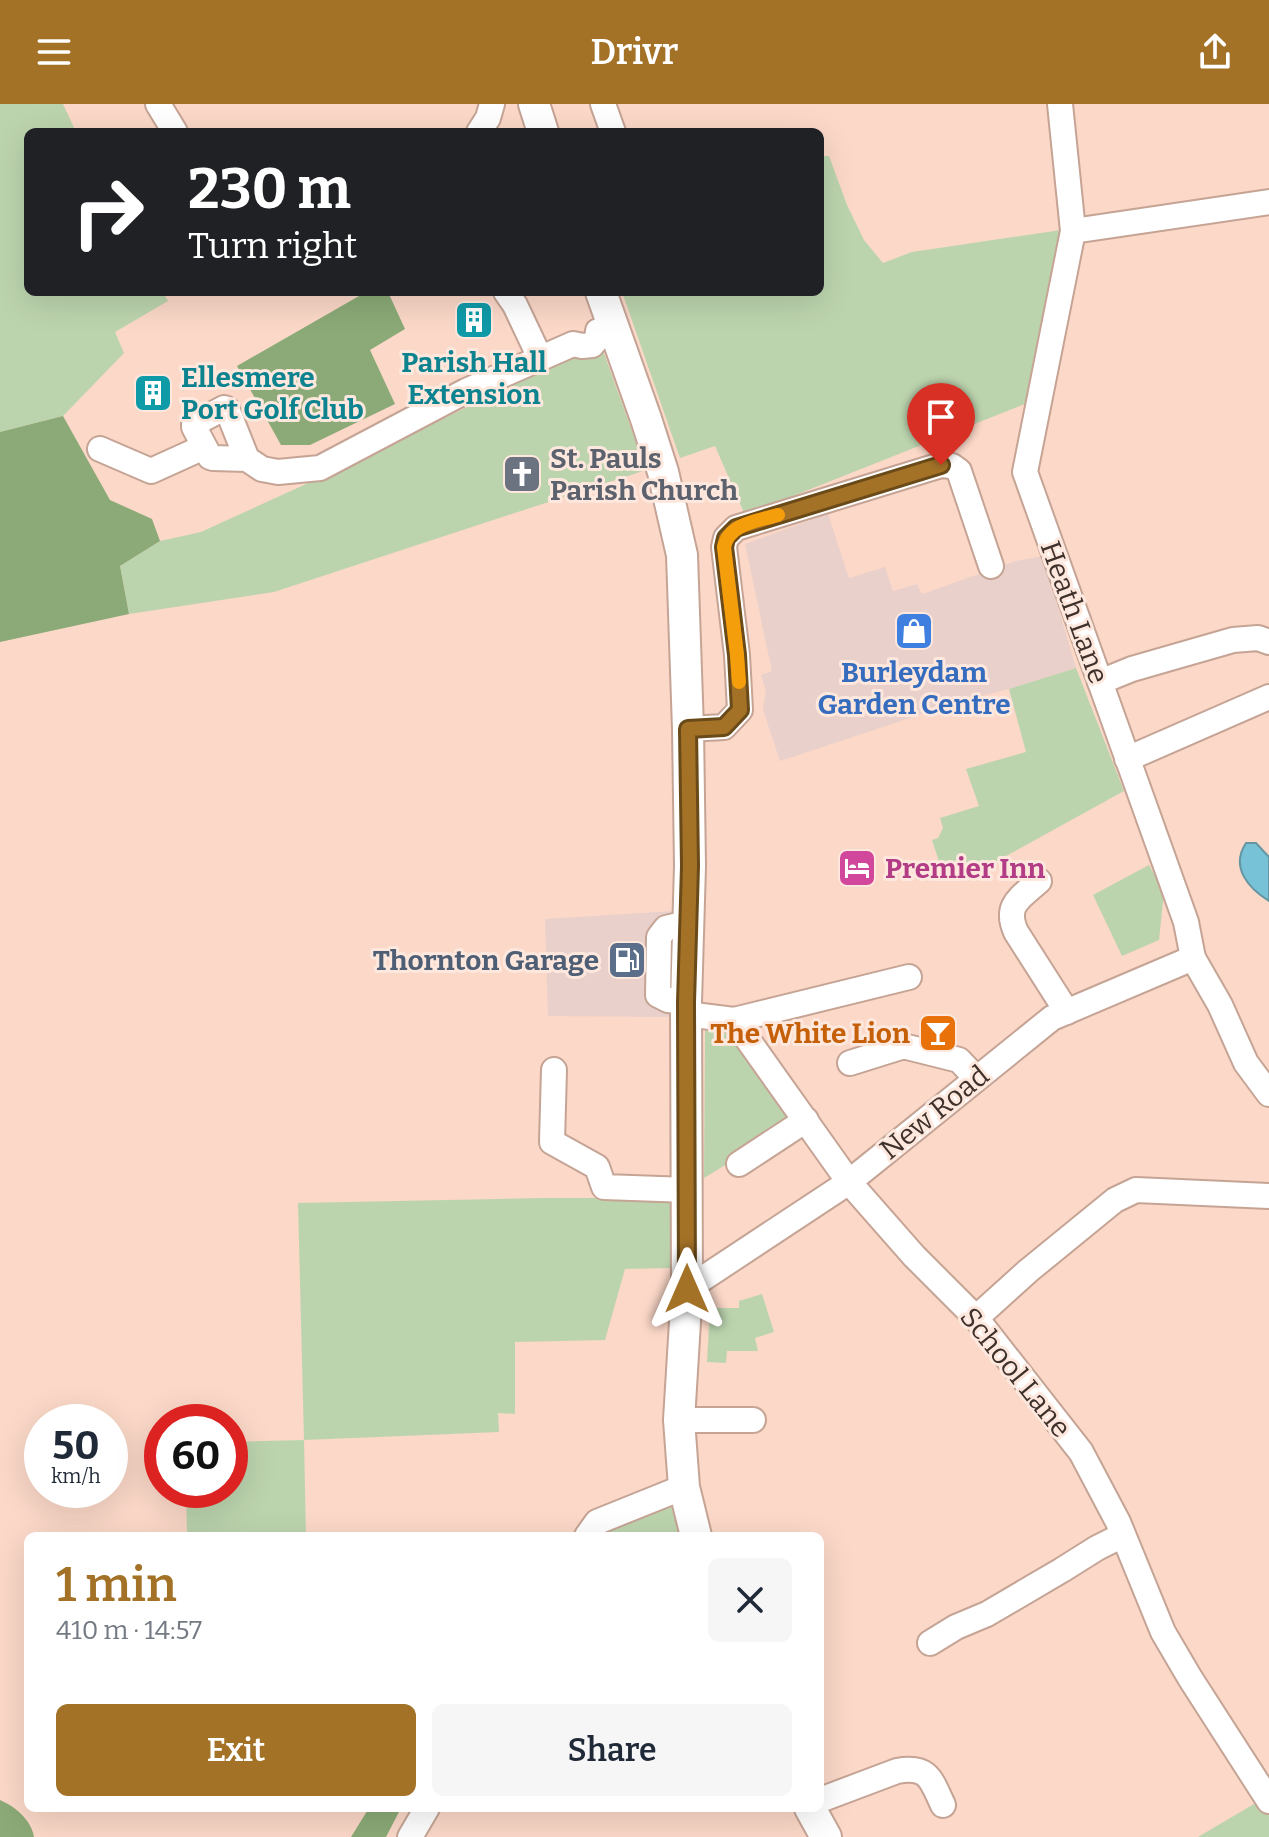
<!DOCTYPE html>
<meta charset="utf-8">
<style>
:root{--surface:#fff;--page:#f6f6f7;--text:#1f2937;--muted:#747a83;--accent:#a37227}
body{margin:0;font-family:Bitter,serif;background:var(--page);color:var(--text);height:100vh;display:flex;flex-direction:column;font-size:30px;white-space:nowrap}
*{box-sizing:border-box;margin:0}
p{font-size:26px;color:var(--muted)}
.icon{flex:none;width:44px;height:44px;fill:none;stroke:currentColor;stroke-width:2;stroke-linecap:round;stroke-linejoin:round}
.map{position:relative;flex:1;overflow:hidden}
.panel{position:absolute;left:24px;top:1428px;width:800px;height:280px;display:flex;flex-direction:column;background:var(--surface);border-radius:12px;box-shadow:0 8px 32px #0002}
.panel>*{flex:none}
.top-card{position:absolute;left:24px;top:24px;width:800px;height:168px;border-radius:12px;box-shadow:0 8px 32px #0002;background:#202124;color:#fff;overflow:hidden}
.speed{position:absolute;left:24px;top:1300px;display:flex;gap:16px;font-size:40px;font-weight:700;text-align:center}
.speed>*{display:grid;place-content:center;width:104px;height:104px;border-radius:50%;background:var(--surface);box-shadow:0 8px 32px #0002;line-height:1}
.speed small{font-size:20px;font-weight:400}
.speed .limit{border:12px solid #d22;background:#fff;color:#111}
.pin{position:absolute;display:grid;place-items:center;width:68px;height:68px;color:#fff;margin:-82px -34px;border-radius:50% 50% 50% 0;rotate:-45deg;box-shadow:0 0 8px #0007}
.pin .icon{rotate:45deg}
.me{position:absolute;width:88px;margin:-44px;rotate:0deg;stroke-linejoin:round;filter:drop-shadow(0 0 6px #0008)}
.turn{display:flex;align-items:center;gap:28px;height:168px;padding:0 32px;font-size:36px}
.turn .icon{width:104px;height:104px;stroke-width:2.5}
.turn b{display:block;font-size:56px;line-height:68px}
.round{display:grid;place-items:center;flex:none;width:84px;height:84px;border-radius:12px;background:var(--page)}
.head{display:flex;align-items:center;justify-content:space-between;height:136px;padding:0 32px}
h1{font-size:48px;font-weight:600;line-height:60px;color:var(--accent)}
.action{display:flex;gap:16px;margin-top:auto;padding:16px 32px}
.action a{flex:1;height:92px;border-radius:12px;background:var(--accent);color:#fff;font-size:32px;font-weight:600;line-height:92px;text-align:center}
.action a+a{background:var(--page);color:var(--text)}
header{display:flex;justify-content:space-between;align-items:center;height:104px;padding:0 32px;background:var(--accent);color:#fff;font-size:36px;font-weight:600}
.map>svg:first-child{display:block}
.commercial{fill:#e9d0ca}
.green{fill:#bcd4ae}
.forest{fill:#8baa77}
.water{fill:#77c2d6;stroke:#6696a2;stroke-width:2}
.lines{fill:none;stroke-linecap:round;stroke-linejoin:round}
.minor-casing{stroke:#c5a495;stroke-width:28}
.major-casing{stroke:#c5a495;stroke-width:34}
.minor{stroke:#fff;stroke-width:24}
.major{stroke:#fff;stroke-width:30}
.route-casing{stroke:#6a4a19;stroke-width:20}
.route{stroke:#a37227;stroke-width:14}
.slow{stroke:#f59e0b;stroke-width:14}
.labels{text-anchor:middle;stroke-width:6;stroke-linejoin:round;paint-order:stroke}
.culture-label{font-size:28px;font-weight:bold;fill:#0d838f;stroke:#fee8de}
.worship-label{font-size:28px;font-weight:bold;fill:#5b616d;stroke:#fee8de;text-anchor:start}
.street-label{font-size:28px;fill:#3e302a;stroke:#fee8de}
.shop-label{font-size:28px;font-weight:bold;fill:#366cbe;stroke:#fee8de}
.hotel-label{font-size:28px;font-weight:bold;fill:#b23c85;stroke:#fee8de;text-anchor:start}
.service-label{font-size:28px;font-weight:bold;fill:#4e5e75;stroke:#fee8de;text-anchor:end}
.food-label{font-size:28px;font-weight:bold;fill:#c56008;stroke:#fee8de;text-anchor:end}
</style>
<header><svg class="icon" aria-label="menu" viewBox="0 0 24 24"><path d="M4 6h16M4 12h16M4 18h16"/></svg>Drivr<svg class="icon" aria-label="share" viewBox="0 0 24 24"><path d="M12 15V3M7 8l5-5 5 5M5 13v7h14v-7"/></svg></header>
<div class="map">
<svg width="1269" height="1733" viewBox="0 0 1269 1733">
<rect width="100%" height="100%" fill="#fbd8c8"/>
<!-- commercial -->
<g class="commercial">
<path d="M828,410L849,474L885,463L893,487L917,480L922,490L1016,457L1043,452L1076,564L1009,585L958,598L780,657L763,606L766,587L761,571L772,567L745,440Z"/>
<path d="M674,807L673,913L548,912L545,815Z"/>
</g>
<!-- green -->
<g class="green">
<path d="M0,0H63L76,28H28V188H163L168,197L115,228L124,249L63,312L0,328Z"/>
<path d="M820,52H829L847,101L864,136L883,159L912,148L1061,126L1030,298L745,411L715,342L680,354L622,188H820Z"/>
<path d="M601,241L646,366L274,488L129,510L120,462L160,437L201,428L328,370L557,260Z"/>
<path d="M1076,564L1124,687L968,773L941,764L932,736L938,734L943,724L940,714L979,702L966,665L1026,648L1009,585Z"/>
<path d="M1149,761L1164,788L1159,836L1122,852L1093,791Z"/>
<path d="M731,923L796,1018L704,1074L705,927Z"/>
<path d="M543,1094H671V1164L625,1165L605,1236L515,1238V1310L498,1309L499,1328L304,1336L306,1432H187L186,1386H230V1338L304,1336L298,1099Z"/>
<path d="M762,1190L774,1228L755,1234L758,1247H727L726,1259L707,1258L710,1204H739V1197Z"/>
<path d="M670,1397L679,1432H600L607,1420Z"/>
<path d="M1259,1697L1269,1712V1733H1198Z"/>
</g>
<!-- forest -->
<g class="forest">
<path d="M366,188H388L405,225L370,246L395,300L310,341H281L237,262Z"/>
<path d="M63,312L110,396L152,415L160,437L120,462L129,510L0,538V328Z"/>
<path d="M0,1696C16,1703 31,1716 34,1733H0Z"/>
<path d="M369,1704H401L386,1733H351Z"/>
</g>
<!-- water -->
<path class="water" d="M1246,739H1256L1269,753V797C1248,784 1230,763 1246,739Z"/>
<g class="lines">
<defs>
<g id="minor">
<path d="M158,0L175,28"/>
<path d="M603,0L613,28"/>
<path d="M1060,0L1073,127L1025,368L1186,818L1193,854L1220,901L1246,959L1269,990"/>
<path d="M479,28L488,14L492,0"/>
<path d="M1073,127L1269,98"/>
<path d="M506,188L515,201L540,254"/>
<path d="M100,345L151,367L204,343"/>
<path d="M247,355L213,354L210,353L194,323V320L224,304L227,305L247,355L262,365L278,368L320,364L466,287L573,240L582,242L592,241L597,235L598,227L613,223"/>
<path d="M1100,578L1132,565L1233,536L1258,534L1269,538"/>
<path d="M688,625L724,623L740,606L737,551L724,443L726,434L736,424L941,361L952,362L959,367L991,462"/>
<path d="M1127,655L1269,593"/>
<path d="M1039,777C1020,794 1004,801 1016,828L1067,908"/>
<path d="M686,898L668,896L658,891L659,833L666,824L687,819"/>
<path d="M686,910L734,916L849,1078L914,1152L976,1214L1081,1348L1118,1418L1163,1528L1190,1574L1269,1697"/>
<path d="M734,916L909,873"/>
<path d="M850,959L901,943H907L959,956L976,974"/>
<path d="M554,966L552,1038L597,1063L604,1083L688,1086"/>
<path d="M739,1060L806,1016"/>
<path d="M687,1185L849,1078L1052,914L1193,854"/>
<path d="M976,1214L1028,1167L1115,1096L1136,1086L1269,1092"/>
<path d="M679,1316H753"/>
<path d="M587,1432L597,1418L684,1383"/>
<path d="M930,1539L956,1523L987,1510L1062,1466L1097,1444L1123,1431"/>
<path d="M820,1696L897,1667C929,1661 931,1676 943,1701"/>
<path d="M410,1733L427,1704"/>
</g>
<g id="major">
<path d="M534,0L543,28"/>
<path d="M601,188L646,315L663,368L682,451L688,625L690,762L686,898L687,1185L679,1316L684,1383L696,1432"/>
<path d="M810,1704L826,1733"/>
</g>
</defs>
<!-- minor casing -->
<use href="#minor" class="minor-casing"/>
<!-- major casing -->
<use href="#major" class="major-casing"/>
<!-- minor -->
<use href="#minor" class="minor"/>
<!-- major -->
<use href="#major" class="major"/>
</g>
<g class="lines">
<defs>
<path id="route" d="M687,1185L686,898L690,762L688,625L724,623L740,606L737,551L724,443L726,434L736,424L941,361"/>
</defs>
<!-- route casing -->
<use href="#route" class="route-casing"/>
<!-- route -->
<use href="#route" class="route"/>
<!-- slow -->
<path class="slow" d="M739,578L737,551L724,443C729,419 758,417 778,411"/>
</g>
<!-- icons -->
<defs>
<symbol id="building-square" viewBox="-11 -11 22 22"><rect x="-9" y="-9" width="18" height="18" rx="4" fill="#0f9aa8" stroke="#fee8de"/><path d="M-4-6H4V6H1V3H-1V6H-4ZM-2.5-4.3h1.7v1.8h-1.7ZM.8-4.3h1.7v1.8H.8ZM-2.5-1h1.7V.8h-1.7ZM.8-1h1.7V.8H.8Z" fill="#fff"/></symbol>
<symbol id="church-square" viewBox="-11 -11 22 22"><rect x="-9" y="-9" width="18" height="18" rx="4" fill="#6b7280" stroke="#fee8de"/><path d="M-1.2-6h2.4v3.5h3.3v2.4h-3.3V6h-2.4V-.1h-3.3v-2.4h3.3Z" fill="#fff"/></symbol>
<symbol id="shop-square" viewBox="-11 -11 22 22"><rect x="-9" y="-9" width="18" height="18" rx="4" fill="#3f7fe0" stroke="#fee8de"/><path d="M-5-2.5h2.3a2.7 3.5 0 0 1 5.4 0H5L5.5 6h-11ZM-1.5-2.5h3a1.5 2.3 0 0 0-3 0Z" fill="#fff"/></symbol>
<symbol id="hotel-square" viewBox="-11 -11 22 22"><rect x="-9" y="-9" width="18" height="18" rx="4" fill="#d1479c" stroke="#fee8de"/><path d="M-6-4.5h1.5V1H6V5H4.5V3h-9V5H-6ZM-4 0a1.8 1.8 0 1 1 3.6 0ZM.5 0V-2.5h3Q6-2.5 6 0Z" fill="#fff"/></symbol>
<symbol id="fuel-square" viewBox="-11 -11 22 22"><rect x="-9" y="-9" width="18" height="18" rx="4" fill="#5c6f8a" stroke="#fee8de"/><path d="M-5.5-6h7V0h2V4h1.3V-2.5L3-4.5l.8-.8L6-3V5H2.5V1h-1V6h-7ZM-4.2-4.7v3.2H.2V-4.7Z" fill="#fff"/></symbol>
<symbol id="bar-square" viewBox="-11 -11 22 22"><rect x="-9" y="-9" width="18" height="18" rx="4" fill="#e8710a" stroke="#fee8de"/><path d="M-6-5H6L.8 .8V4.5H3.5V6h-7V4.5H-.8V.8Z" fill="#fff"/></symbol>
</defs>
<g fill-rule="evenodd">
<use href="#building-square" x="452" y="194" width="44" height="44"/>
<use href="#building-square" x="131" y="267" width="44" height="44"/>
<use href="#church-square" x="500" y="348" width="44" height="44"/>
<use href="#shop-square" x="892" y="505" width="44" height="44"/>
<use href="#hotel-square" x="835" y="742" width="44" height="44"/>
<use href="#fuel-square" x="605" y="834" width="44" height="44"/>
<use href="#bar-square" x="916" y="907" width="44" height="44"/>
</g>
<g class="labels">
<!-- culture labels -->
<g class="culture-label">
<text x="474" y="268">Parish Hall<tspan x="474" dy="32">Extension</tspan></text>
<text x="181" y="283" text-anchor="start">Ellesmere<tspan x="181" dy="32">Port Golf Club</tspan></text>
</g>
<!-- worship labels -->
<g class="worship-label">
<text x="550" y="364">St. Pauls<tspan x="550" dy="32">Parish Church</tspan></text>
</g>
<!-- street labels -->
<g class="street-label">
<text transform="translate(1075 508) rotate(70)" y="10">Heath Lane</text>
<text transform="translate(934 1008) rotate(-39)" y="10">New Road</text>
<text transform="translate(1016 1268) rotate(51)" y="10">School Lane</text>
</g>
<!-- shop labels -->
<g class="shop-label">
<text x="914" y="578">Burleydam<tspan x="914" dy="32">Garden Centre</tspan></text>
</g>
<!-- hotel labels -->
<g class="hotel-label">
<text x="885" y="774">Premier Inn</text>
</g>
<!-- service labels -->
<g class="service-label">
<text x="599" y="866">Thornton Garage</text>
</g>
<!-- food labels -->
<g class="food-label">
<text x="910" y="939">The White Lion</text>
</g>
</g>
</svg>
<div class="speed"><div>50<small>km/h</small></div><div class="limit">60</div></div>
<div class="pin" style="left:941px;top:361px;background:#d93025"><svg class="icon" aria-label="arrive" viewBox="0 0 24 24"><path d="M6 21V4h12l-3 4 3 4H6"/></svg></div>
<svg class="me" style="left:687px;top:1185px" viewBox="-20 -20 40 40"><path d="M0-17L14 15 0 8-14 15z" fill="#a37227" stroke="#fff" stroke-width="4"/></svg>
<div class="top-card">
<div class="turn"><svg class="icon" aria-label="right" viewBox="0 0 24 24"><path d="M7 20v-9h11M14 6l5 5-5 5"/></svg><div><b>230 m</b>Turn right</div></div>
</div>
<section class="panel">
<div class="head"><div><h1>1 min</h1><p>410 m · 14:57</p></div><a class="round"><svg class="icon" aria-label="close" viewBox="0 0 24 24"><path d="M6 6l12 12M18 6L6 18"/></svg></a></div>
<div class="action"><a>Exit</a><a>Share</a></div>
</section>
</div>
